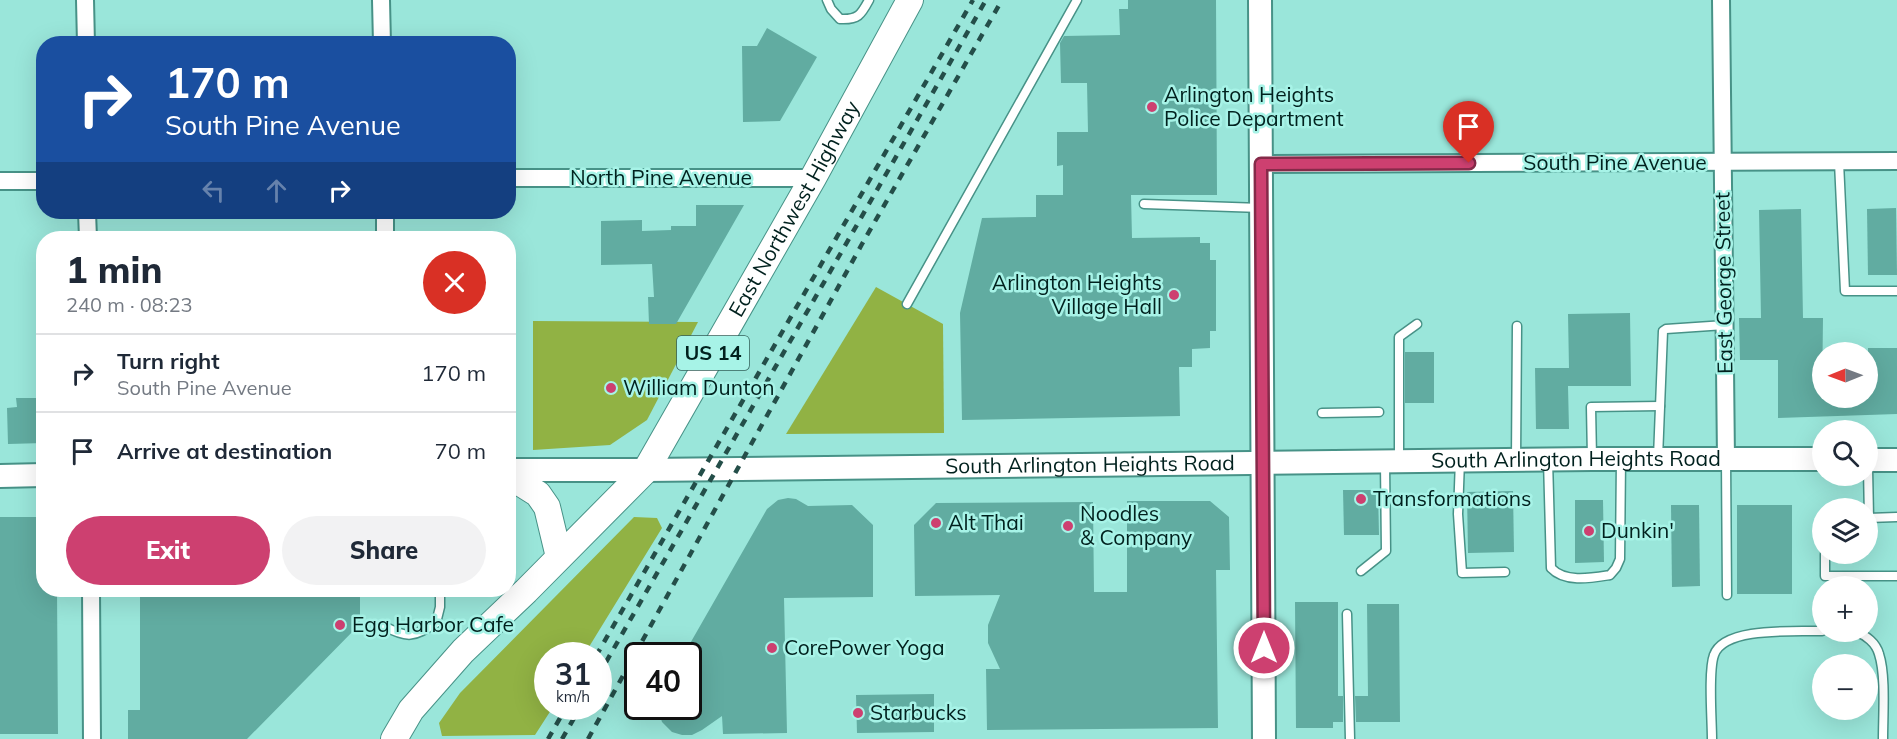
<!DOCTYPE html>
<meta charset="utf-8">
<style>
:root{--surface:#fff;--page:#f2f2f3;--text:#1f2937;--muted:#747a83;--line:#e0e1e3;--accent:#cd4070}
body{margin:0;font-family:Mulish,sans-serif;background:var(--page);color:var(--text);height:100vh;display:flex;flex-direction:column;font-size:22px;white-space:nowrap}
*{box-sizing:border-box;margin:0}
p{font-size:20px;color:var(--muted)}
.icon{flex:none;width:33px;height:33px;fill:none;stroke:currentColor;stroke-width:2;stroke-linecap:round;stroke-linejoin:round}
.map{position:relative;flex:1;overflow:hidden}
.details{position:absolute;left:36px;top:231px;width:480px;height:366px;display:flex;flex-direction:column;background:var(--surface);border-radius:24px;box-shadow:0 6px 24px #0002}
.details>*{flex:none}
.top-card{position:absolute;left:36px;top:36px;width:480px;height:183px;border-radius:24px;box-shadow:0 6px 24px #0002;background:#1a4fa0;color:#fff;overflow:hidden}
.needle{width:39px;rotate:269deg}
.tools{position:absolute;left:1812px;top:342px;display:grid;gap:12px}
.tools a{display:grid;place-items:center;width:66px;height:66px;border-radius:50%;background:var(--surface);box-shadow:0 6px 24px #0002;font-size:30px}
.speed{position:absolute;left:534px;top:642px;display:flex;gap:12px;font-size:30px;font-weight:700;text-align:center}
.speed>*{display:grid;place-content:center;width:78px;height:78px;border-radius:50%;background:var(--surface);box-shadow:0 6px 24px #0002;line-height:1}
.speed small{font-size:15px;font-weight:400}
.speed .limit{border:3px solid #111;border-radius:9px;background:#fff;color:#111}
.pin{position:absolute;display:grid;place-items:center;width:51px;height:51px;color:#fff;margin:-62px -26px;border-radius:50% 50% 50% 0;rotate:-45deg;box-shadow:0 0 6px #0007}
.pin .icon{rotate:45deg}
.me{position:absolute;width:66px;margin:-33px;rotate:0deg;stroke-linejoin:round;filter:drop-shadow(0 0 4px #0008)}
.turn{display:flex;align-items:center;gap:21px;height:126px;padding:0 30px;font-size:27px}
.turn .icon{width:78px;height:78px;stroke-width:2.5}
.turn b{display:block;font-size:42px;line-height:51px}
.lanes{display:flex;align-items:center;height:57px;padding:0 30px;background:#0003;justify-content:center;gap:30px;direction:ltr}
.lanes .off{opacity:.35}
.round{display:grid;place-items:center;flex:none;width:63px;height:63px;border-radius:32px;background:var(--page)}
.summary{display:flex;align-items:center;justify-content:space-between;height:102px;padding:0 30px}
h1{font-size:36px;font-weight:800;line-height:45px}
.action{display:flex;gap:12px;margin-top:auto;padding:12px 30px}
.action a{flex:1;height:69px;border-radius:36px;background:var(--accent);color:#fff;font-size:24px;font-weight:800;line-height:69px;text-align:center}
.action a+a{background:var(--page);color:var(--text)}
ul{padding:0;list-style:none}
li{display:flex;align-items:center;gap:18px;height:78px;padding:0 30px;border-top:2px solid var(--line)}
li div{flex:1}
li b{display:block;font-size:22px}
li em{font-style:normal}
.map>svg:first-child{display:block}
.green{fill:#91b244}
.building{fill:#61aca1}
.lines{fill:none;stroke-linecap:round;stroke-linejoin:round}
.lane-casing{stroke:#479287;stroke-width:11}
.street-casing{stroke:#479287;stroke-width:20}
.secondary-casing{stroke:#479287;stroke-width:26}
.primary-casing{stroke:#479287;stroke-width:28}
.lane{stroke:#fff;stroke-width:8}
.street{stroke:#fff;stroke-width:16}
.secondary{stroke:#fff;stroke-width:22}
.primary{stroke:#fff;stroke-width:26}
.rail{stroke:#244e49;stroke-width:4.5;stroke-dasharray:8 8;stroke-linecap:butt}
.route-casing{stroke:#852a49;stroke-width:15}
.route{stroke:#cd4070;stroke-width:10}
.poi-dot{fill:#cd4070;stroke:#a7f3e7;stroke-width:2}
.labels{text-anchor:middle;stroke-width:5;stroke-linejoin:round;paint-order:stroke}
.shield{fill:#a7f3e7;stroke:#33605a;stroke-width:1.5}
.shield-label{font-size:20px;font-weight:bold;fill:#01211e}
.poi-label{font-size:21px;fill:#01211e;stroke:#a7f3e7;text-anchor:start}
.street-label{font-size:21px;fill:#01211e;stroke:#a7f3e7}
</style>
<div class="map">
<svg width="1897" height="739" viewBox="0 0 1897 739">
<rect width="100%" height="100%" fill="#9ae6da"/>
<!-- green -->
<g class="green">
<path d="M876,287L943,324L944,433L786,434Z"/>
<path d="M533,321L698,322L647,420L610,445L533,450Z"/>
<path d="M634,517L657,518L662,528L584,655L548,656V706L553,707L535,735L442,736L439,723L460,693Z"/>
</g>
<!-- building -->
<g class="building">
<path d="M1128,0H1216L1217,195H1131L1132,238L1200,237V243H1210V260H1216V331H1210V348L1192,349V367H1179L1180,416L962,420L960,313L982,218L1036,217V195H1063V165L1057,166V132H1088L1087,83H1061L1060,43L1064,36L1120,35L1119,9H1128Z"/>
<path d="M767,28L817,57L780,121L743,122L742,46H757Z"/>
<path d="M696,205H744L676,324H649L648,297H654L652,264L601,265V221L642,220V231L671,230V226H696Z"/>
<path d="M1896,208L1897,275H1868L1867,209Z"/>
<path d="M1801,209L1803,318H1823L1822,398H1868V348H1897V414L1778,418V360H1740L1739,318H1761L1759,210Z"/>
<path d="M1630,313L1631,386H1568L1569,429H1536L1535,368H1569L1568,314Z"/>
<rect x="1405" y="352" width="29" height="51"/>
<path d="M16,398H38V405H44V443L8,444L7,408L17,407Z"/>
<path d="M1343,490H1378L1379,535H1344Z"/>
<path d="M1513,491L1514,552L1468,553L1467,492Z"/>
<path d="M788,498L796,499L808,506L852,505L873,525V597L784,598L787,733L723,734L722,716L702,730L692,735H682L672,732L662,722L657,706H688V647L767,509L778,500Z"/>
<path d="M1575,500H1603L1604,562L1575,563Z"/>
<path d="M1127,501H1210L1229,517L1230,570H1216L1218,728L987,730L986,669H1000L988,643V625L1000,595L915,596L914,525L936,503L1093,502L1094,592H1127Z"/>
<path d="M1671,505H1699L1700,586L1672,587Z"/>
<rect x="1737" y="505" width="55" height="89"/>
<path d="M0,517H44V590H57L58,734H0Z"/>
<path d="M140,590H360V624L247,739H128V710H140Z"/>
<path d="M1295,602H1338V696H1343V722H1333V728H1296Z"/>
<path d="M1367,604H1399L1400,722H1356L1355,696H1368Z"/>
<path d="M934,694V732L857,733L856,695Z"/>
</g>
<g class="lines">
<defs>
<g id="lane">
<path d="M827,0L831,9L840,19C858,20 861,15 869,0"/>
<path d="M1839,162L1845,291H1897"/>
<path d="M1144,204L1261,208"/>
<path d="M907,304L1077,0"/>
<path d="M1322,413L1379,412"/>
<path d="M1592,458L1591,407L1660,406"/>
<path d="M1658,458L1663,331L1666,329L1725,325"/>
<path d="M1516,459L1517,326"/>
<path d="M1726,459L1727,595"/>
<path d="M1399,460V337L1417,324"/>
<path d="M1460,460L1458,514L1462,573L1505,572"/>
<path d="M1548,460L1551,568C1565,583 1591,578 1610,575L1616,568L1620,559L1621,459"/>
<path d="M1868,468L1869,518"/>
<path d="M1868,518L1897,517"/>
<path d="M1825,554V576H1897"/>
<path d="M1361,571L1386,551L1385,463"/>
<path d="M1347,614L1350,739"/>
<path d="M384,626C408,639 413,637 436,623L440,607V590"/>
<path d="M1856,632C1866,635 1876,643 1879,654C1886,675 1883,715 1883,739"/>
<path d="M1712,739C1712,720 1708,671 1714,655C1724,626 1797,632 1822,631"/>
</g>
<g id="street">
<path d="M85,0L86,44"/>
<path d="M381,0L382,44"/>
<path d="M1721,0L1726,459"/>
<path d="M1261,164L1897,161"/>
<path d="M508,178H813"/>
<path d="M0,181H44"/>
<path d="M87,212L88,238"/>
<path d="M385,212V238"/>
<path d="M91,590L92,739"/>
</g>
<g id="secondary">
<path d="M1260,0L1264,739"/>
<path d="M1868,460H1897"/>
<path id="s1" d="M508,470H646L1592,459H1822"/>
<path d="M0,476L44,475"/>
</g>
<g id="primary">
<path d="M508,475L538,494L547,507L559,557"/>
<path id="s2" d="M394,739L411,710L463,651L526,591L646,470L813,178L910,0"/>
</g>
</defs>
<!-- lane casing -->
<use href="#lane" class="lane-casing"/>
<!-- street casing -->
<use href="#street" class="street-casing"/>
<!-- secondary casing -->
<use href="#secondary" class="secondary-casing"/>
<!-- primary casing -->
<use href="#primary" class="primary-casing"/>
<!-- lane -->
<use href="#lane" class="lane"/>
<!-- street -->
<use href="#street" class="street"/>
<!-- secondary -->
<use href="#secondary" class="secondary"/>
<!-- primary -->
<use href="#primary" class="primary"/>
<!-- rail -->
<g class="rail">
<path d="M596,656L973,0"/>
<path d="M598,676L986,0"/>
<path d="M548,739L567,706"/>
<path d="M562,739L581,706"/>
<path d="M588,739L862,244L1002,0"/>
</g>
</g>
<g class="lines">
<defs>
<path id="route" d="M1264,648L1261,164L1469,163"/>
</defs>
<!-- route casing -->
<use href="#route" class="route-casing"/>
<!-- route -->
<use href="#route" class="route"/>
</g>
<!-- markers -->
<g class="poi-dot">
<circle cx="1152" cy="107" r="6"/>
<circle cx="1174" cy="295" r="6"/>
<circle cx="611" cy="388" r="6"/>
<circle cx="1361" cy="499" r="6"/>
<circle cx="936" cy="523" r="6"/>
<circle cx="1068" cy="526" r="6"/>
<circle cx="1589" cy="531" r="6"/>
<circle cx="340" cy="625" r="6"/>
<circle cx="772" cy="648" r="6"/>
<circle cx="858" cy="713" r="6"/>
</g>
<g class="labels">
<!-- shield labels -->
<rect class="shield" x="677" y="336" width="72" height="34" rx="4.5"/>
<g class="shield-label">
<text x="713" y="360">US 14</text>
</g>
<!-- poi labels -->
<g class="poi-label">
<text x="1164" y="102">Arlington Heights<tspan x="1164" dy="24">Police Department</tspan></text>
<text x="1162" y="290" text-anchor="end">Arlington Heights<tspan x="1162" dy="24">Village Hall</tspan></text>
<text x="623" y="395">William Dunton</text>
<text x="1373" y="506">Transformations</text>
<text x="1080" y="521">Noodles<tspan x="1080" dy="24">&amp; Company</tspan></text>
<text x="948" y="530">Alt Thai</text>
<text x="1601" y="538">Dunkin'</text>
<text x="352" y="632">Egg Harbor Cafe</text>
<text x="784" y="655">CorePower Yoga</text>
<text x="870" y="720">Starbucks</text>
</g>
<!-- street labels -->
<g class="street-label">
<text x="1615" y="170">South Pine Avenue</text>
<text x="661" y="185">North Pine Avenue</text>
<text dy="7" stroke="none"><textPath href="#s2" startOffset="670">East Northwest Highway</textPath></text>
<text transform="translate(1724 283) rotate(-91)" y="7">East George Street</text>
<text dy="7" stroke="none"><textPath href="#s1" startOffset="1068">South Arlington Heights Road</textPath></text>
<text dy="7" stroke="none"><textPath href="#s1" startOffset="582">South Arlington Heights Road</textPath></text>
</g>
</g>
</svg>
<div class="tools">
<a><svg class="needle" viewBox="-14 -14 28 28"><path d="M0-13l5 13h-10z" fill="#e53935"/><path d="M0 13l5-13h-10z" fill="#747a83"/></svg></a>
<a><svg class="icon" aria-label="search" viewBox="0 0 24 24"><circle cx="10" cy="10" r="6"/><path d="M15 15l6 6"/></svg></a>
<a><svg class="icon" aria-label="layers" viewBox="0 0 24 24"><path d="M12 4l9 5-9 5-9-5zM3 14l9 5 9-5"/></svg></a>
<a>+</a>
<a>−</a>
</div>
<div class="speed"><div>31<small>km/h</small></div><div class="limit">40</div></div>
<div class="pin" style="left:1469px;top:163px;background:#d93025"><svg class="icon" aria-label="arrive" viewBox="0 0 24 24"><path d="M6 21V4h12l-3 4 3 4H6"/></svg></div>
<svg class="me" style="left:1264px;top:648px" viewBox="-20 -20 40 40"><circle r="17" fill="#cd4070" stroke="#fff" stroke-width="3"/><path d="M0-11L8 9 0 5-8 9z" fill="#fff"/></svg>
<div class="top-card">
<div class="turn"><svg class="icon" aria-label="right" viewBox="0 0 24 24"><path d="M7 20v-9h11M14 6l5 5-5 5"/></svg><div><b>170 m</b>South Pine Avenue</div></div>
<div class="lanes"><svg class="icon off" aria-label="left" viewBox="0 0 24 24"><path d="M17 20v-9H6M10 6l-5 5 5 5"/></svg><svg class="icon off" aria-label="ahead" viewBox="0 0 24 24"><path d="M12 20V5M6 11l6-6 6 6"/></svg><svg class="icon" aria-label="right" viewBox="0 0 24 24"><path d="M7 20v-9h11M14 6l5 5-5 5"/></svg></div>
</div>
<section class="details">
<div class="summary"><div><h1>1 min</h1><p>240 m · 08:23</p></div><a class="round" style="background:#d93025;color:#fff"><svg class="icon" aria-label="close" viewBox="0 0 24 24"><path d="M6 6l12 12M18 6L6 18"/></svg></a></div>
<ul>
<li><svg class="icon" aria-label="right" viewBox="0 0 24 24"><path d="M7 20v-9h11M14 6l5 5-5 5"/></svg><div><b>Turn right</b><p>South Pine Avenue</p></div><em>170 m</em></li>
<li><svg class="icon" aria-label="arrive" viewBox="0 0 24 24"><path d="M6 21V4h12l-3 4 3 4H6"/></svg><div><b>Arrive at destination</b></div><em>70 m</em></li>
</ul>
<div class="action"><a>Exit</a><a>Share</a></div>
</section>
</div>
